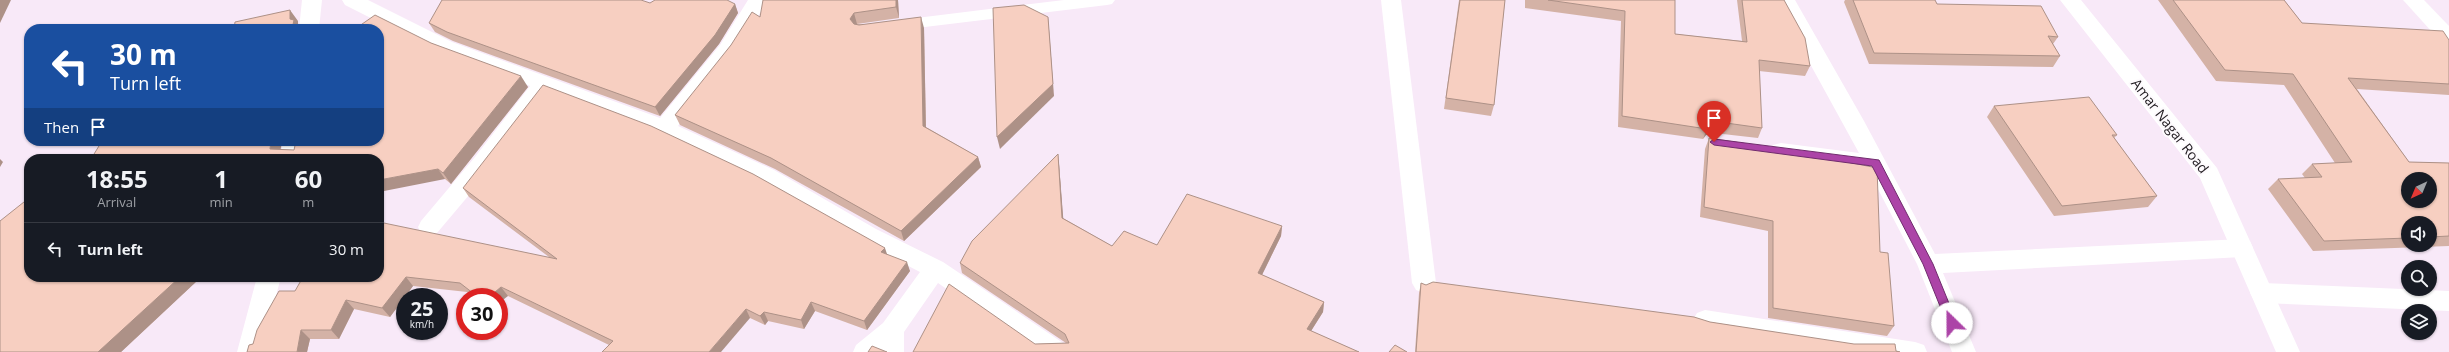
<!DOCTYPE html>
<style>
:root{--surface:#171b24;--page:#242831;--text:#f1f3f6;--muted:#9ea1a6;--line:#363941}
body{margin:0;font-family:"Open Sans",sans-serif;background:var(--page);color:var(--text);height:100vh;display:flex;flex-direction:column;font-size:15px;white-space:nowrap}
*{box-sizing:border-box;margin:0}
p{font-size:13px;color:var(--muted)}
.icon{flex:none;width:22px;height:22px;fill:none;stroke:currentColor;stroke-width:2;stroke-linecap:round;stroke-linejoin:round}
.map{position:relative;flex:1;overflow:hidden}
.side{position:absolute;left:24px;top:154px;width:360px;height:128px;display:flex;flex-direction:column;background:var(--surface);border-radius:16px;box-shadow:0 1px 3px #0004}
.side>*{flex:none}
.hud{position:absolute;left:24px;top:24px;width:360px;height:122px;border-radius:16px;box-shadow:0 1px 3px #0004;background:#1a4fa0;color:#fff;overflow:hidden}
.needle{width:26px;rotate:224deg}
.buttons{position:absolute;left:2401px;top:172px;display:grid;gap:8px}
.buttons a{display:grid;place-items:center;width:36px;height:36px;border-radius:50%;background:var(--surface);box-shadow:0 1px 3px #0004;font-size:20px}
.speed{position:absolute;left:396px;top:288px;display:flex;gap:8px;font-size:20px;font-weight:700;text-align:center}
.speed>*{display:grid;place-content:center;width:52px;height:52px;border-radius:50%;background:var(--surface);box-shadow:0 1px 3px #0004;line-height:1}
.speed small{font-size:10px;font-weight:400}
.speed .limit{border:6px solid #d22;background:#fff;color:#111}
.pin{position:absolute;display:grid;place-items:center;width:34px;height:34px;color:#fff;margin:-41px -17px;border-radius:50% 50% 50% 0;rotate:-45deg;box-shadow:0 0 4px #0007}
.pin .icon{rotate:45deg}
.me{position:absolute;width:44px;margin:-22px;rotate:337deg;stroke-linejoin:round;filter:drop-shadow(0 0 3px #0008)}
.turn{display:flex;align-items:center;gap:14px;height:84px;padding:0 20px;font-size:18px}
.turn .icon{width:52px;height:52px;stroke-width:2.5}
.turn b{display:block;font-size:28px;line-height:34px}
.then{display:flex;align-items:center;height:38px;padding:0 20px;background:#0003;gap:8px;font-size:15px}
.eta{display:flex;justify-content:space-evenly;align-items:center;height:68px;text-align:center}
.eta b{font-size:24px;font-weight:700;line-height:28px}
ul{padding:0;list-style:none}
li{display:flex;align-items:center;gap:12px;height:52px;padding:0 20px;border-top:1px solid var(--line)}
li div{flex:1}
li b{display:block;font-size:15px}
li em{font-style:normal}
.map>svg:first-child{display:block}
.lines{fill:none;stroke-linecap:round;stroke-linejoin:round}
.lane{fill:#fff;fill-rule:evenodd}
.street{fill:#fff;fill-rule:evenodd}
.secondary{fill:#fff;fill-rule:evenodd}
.wall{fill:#d4b2a6;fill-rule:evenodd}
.shaded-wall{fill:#ad9187}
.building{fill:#f7cfc1;stroke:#ad9187;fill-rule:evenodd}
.route{fill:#ac44a7;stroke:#702c6d}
.labels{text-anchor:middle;stroke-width:4;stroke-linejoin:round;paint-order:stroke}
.street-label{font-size:14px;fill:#1f1a1f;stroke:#fdfafd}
</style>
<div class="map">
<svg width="2449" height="352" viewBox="0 0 2449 352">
<rect width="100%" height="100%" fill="#f8e9f8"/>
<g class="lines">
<!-- lane -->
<path class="lane" d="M1064,0H1115L1112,4L1107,5L900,30L895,29L892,25L895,21L900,20Z"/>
<!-- street -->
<g class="street">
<path d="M302,0H322L319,29H299Z"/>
<path d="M342,0H368L452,42L660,118L720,45L748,0H768L734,55L678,126L774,170L876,229L943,262L1066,345L1069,352H1038L938,283L904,332V352H853L856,345L883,323L920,272L860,241L758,182L656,134L548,93L491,169L437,233L429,236L421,233L418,227L421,221L475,157L530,86L438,52L345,5Z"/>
<path d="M1381,0H1401L1436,283L1432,290L1424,293L1416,290L1412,283Z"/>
<path d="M1775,0H1795L1864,121L1935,254L2242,239L2250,241L2253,248L2250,255L2242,257L1943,273L1976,352H1952L1917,264L1868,170L1781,159L1773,157L1770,151L1773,145L1781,143L1859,153Z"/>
<path d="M2403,0H2424L2449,26V45L2442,43Z"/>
<path d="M283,141H305L302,159H280Z"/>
<path d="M257,277H281L261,352H237Z"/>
<path d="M2262,283L2449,291V311L2262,303L2254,300L2250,293L2254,286Z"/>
<path d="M1705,310L1915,342L1924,345L1927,352H1848L1705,330L1697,327L1693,320L1697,313Z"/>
</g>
<!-- secondary -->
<path class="secondary" d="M2060,0H2081L2217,168L2300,352H2276L2200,178Z"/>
</g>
<!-- wall -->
<g class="wall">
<path d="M898,0L899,18L857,24H856L924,28L926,127L978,157L981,167L904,241L775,169L680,125L675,115L760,17Z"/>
<path d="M1459,0H1505L1494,105L1491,116L1444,109Z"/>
<path d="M1525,0H1675V34L1742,41L1737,0H1784L1810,66L1805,76L1759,71L1762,128L1758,138L1714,133L1706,135L1703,139L1618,127L1621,21L1525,8Z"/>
<path d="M1845,0H1935L1937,4L2058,37L2053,44L2060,56L2053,67L1869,64L1844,2Z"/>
<path d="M2158,0H2284L2302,23L2449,40V95L2357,89L2409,162L2449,163V246L2313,251L2268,189L2278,179L2305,178L2302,174L2312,164L2335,163L2284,85L2216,81ZM2408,223H2430V245H2408Z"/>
<path d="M650,3L735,4L738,13L719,44L660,116L453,41L435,32L429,23Z"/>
<path d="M431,43L528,87L451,184L445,179L91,159L281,149L294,150Z"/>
<path d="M1994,106L2117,135L2114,138L2157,196L2148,207L2054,216L1987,117Z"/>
<path d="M1709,138L1880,252L1894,326L1887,336L1768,318V231L1700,217L1705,149Z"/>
<path d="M1058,154L1059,164L1063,218L1112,246L1157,245L1282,226L1281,236L1262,275L1324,302L1323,312L1311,331L1359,352L1035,344L1066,343L962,273L960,263Z"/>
<path d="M463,188L887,254L910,271L867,330L815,311L804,329L768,321L765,325L750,318L609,345L508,296L473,297L467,292L413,286L390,317L354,309L339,339H310L307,352H247L253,344L295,291L549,257L469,197Z"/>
<path d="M29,277H220L216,282L198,280L121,352H0Z"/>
<path d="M1421,283L1426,285L1710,322L1900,352H1415L1419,293Z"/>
</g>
<!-- shaded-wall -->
<g class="shaded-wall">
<path d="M0,0H11L0,23Z"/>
<path d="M896,0H898L899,18L896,7Z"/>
<path d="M735,4L738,13L719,44L660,116L655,107Z"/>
<path d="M290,10L298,21V26L300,29H292L290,19Z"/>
<path d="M854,13L857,24L853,30L850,19Z"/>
<path d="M921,17L924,28L926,136L923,126Z"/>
<path d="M1048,17L1049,29L1054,96L1000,149L997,137Z"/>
<path d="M521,76L528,87L451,184L443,173Z"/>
<path d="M1719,122L1714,133L1706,135L1703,139L1707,129L1710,124Z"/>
<path d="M271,141H282L279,159L270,149Z"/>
<path d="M1058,154L1059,164L1064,228L1062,218Z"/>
<path d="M978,157L981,167L904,241L901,231Z"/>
<path d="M0,159L3,162L0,167Z"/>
<path d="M438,169L445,179L379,192V180Z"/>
<path d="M1282,226L1281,236L1258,283V273Z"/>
<path d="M885,248L888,257L881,252Z"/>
<path d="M907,262L910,271L867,330L864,321Z"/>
<path d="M180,277H195L198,280L121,352H98Z"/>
<path d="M211,277H220L216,282Z"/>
<path d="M406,277L413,286L390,317L382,308Z"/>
<path d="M501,287L508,296L499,303V297H489Z"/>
<path d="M346,300L354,309L339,339L331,330Z"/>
<path d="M811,302L815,311L804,329L801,320Z"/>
<path d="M1324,302L1323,312L1306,339L1307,329Z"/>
<path d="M746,309L750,318L721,352H709Z"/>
<path d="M764,312L768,321L765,325L760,316Z"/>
<path d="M301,330L310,339L307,352H297Z"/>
</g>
<!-- building -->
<g class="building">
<path d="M442,0H641L650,3L655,0H727L735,4L715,35L655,107L447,32L429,23Z"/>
<path d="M763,0H896V7L854,13L850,19L854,24L859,25L921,17L923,126L978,157L901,231L771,158L675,115L731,45L752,12L760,17Z"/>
<path d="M1460,0H1505L1494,105L1446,98Z"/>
<path d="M1548,0H1675V34L1747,42L1742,0H1784L1805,38L1810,66L1759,60L1762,128L1719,122L1710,124L1707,129L1622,116L1625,11Z"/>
<path d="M1853,0H1935L1937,4L2041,6L2058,37L2048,36L2060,56L1874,53Z"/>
<path d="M2173,0H2284L2302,23L2443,31L2449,40V84L2348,78L2409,162L2449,163V236L2430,237V223H2408V238L2324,241L2278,179L2322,177L2312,164L2352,162L2293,74L2225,70ZM2408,179H2430V201H2408Z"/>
<path d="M1024,5L1048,17L1053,84L997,137L993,8Z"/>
<path d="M290,10V19L294,20L292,29H234L235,22Z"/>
<path d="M375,15L431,43L521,76L443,173L438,169L379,180V159H91L102,141H271L270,149L294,150L296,141H379V29H355Z"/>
<path d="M543,85L651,126L753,174L885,248L881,252L907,262L864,321L811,302L801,320L764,312L760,316L746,309L709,352H602L613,341L501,287L489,297H478L460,283L406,277L382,308L346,300L331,330H301L297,352H247L249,345L253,344L257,330L279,291H295L303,277H379V222L557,259L463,188Z"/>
<path d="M2089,97L2117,135H2112L2157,196L2062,206L1994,106Z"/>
<path d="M1709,138L1793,151L1877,168L1880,252L1888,253L1894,326L1773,308V221L1704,207Z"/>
<path d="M1058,154L1062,218L1112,246L1124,231L1157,245L1187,194L1282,226L1258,273L1324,302L1307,329L1359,352H913L949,284L1035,344L1069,343L1065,334L960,263L972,241Z"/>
<path d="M29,198V277H180L98,352H0V221Z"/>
<path d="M1433,282L1694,317L1710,322L1854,344H1895L1896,351L1900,352H1416L1421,283L1426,285Z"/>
<path d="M1395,345L1407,352H1389Z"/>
<path d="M872,346L887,352H868Z"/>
</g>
<!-- route -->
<path class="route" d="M1714,139L1879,160L1933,264L1957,323L1956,326H1948L1923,264L1872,166L1714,145L1710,142Z"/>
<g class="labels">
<!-- street labels -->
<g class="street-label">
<text transform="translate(2170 126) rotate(52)" y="5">Amar Nagar Road</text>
</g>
</g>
</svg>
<div class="buttons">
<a><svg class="needle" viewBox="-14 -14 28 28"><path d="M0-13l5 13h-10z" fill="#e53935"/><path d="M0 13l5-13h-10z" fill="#9ea1a6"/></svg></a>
<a><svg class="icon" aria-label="sound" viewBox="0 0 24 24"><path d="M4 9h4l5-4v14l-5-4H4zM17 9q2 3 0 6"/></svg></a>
<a><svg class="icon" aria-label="search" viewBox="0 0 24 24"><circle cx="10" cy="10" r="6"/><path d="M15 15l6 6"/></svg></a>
<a><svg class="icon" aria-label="layers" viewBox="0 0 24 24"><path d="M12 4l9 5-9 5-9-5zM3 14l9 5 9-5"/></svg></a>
</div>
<div class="speed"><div>25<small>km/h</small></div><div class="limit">30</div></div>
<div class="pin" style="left:1714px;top:142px;background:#d93025"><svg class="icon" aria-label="arrive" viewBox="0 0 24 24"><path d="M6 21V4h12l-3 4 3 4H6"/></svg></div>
<svg class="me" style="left:1952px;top:323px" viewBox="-20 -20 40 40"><circle r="19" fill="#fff"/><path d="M0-13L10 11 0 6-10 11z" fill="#ac44a7"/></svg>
<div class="hud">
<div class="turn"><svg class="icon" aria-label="left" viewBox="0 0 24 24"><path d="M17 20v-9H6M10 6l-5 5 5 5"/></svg><div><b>30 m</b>Turn left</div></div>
<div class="then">Then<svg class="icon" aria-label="arrive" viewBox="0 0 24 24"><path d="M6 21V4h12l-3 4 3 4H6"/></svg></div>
</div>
<section class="side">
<div class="eta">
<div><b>18:55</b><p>Arrival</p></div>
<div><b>1</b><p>min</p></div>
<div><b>60</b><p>m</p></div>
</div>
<ul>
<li><svg class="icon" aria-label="left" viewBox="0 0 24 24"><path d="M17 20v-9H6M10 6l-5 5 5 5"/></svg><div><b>Turn left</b></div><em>30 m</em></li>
</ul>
</section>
</div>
